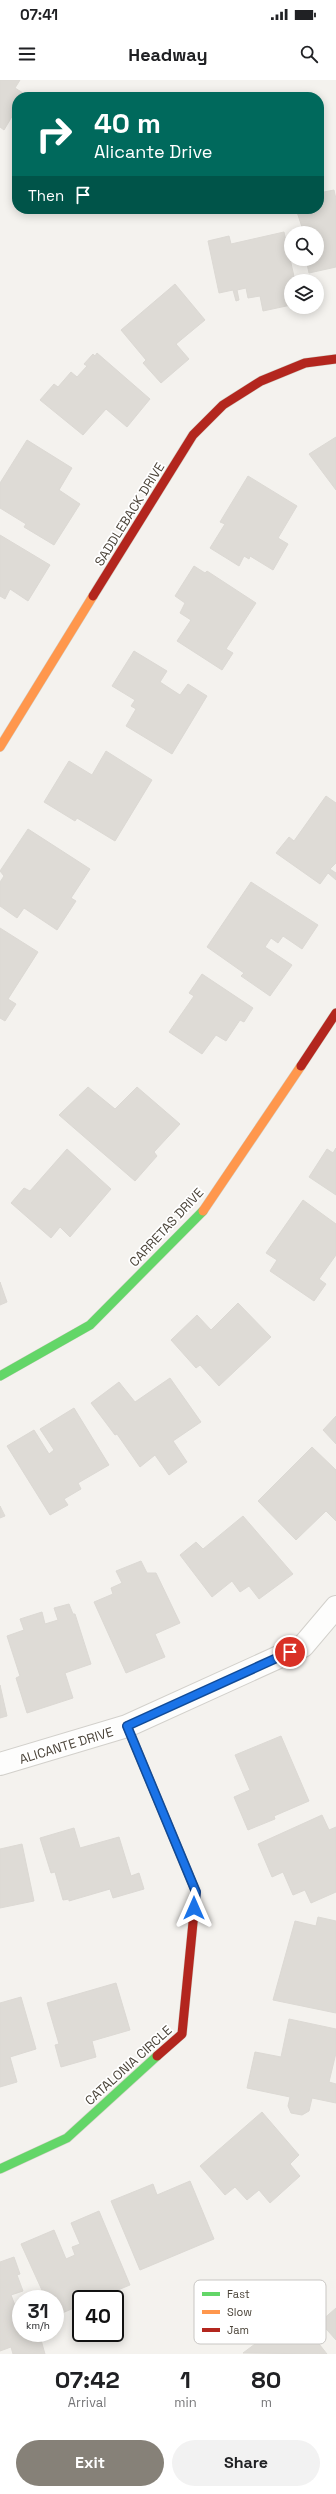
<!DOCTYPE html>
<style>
:root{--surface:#fff;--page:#f2f2f2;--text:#202124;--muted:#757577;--accent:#868178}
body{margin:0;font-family:"Space Grotesk",sans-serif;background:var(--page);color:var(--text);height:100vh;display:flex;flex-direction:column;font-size:15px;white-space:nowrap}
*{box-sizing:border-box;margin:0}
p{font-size:13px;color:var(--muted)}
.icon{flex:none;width:22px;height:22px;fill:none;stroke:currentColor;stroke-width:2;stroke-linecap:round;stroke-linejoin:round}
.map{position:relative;height:2274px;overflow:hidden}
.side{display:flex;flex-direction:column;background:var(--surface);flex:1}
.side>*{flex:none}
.banner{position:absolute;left:12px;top:12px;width:312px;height:122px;border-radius:16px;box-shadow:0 2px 10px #0003;background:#00695c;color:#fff;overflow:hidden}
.buttons{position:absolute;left:284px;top:146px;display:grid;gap:8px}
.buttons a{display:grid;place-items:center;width:40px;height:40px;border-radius:50%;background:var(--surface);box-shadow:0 2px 10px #0003;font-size:20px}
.speed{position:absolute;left:12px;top:2210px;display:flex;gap:8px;font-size:20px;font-weight:700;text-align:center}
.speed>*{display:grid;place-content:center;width:52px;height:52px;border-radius:50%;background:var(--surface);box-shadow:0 2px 10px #0003;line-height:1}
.speed small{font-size:10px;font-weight:400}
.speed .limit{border:2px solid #111;border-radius:6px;background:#fff;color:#111}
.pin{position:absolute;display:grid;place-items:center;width:34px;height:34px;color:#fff;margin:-17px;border:2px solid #fff;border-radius:50%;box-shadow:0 1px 4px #0007}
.me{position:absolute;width:44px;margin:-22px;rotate:0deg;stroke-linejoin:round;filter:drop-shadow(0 0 3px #0008)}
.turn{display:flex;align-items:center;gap:14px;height:84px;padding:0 16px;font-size:18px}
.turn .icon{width:52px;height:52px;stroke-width:2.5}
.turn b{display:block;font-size:28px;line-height:34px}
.then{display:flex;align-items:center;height:38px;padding:0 16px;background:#0003;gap:8px;font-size:15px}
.eta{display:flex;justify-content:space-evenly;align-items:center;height:68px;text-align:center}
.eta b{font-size:24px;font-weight:700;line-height:28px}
.primary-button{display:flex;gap:8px;margin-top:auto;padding:8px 16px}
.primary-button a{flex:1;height:46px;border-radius:24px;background:var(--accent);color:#fff;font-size:16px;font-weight:700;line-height:46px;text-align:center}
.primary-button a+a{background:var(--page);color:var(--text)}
.status{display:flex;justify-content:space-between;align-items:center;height:28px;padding:0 20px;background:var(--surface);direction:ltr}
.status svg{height:11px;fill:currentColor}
header{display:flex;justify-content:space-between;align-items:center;height:52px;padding:0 16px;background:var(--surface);font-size:18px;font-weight:700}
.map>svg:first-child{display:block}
.building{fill:#dedbd6;stroke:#dcd9d4}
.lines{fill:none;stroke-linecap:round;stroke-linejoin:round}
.street-casing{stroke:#d2d0cb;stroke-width:24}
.fast-casing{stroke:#d3cfc5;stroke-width:10}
.slow-casing{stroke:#d3cfc5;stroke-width:10}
.jam-casing{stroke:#d3cfc5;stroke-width:10}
.street{stroke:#fdfdfc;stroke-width:22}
.fast{stroke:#63d668;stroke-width:9}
.slow{stroke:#ff974d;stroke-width:9}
.jam{stroke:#b3261e;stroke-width:9}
.route-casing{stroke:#114b97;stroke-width:10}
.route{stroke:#1a73e8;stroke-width:7}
.labels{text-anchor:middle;stroke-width:3.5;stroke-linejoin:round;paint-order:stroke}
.street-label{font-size:13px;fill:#4b4439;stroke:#fff}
.key{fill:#fff;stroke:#c9c7c4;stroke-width:1}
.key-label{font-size:11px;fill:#4b4439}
</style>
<div class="status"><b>07:41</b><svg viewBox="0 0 49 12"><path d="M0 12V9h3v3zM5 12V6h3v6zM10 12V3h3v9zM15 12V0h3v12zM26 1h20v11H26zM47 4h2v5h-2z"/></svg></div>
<header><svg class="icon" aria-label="menu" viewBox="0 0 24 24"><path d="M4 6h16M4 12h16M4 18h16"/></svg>Headway<svg class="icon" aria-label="search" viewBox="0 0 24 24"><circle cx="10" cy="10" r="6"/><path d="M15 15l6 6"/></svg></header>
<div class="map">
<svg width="336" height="2274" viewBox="0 0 336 2274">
<rect width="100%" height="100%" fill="#f4f2ee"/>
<!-- building -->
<g class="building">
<path d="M0,0H20L15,8L23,13L20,17H17V21L11,31L14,33L4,50L0,47Z"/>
<path d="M334,110L336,119V187L309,193L306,179H317V153H304L296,129H319V113Z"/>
<path d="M284,152L295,201H291V225L263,231L260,216L248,218L246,208L237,210L239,220L236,221L233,210L219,213L208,161L229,156L231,164Z"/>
<path d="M175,204L205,240L176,264L189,279L161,303L143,283L146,280L121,250Z"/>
<path d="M97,273L150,319L127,347L106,329L83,355L40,320L54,304L58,307L71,292L77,297L87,286L84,284L93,274L95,276Z"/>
<path d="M336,357V410L309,374Z"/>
<path d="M27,360L72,388L59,410L80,424L54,465L24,447L26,444L0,428V403Z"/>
<path d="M248,396L297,426L278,458L288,464L273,490L250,476L249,479L244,476L239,486L210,468L225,444L220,442Z"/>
<path d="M0,455L50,485L28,521L10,509L5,519L0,516Z"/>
<path d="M194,486L205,493L207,491L256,523L226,569L233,573L222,590L177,561L191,540L180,533L185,523L175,516Z"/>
<path d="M134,571L167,591L160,602L180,615L188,604L207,616L172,674L126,646L136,629L131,626L135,620L112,606Z"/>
<path d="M106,671L152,700L115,761L77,738L75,741L44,722L69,681L92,695Z"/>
<path d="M326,716L336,723V783L330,789L336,793V800L328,793L320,804L276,773L289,757L294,761Z"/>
<path d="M28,749L90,789L71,818L76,821L57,850L24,828L17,838L0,826V802L4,796L0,791Z"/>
<path d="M251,802L318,845L302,869L283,856L278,863L271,858L265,867L292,885L270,916L241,896L244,893L207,867Z"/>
<path d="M0,848L38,872L8,919L16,924L5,941L0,938Z"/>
<path d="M202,894L253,928L244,942L240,940L226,961L216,955L202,974L169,952L194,916L189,913Z"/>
<path d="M88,1007L115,1029L137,1007L180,1044L154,1072L157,1076L135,1101L59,1035Z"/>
<path d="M336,1068V1115L309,1097L327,1069L333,1073Z"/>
<path d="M67,1069L111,1109L70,1157L60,1147L51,1158L11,1123L24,1108L30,1111Z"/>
<path d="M303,1120L336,1144V1175L319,1199L326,1204L314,1221L270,1191L277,1180L266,1173Z"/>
<path d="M0,1202L7,1222L0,1225Z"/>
<path d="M238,1223L271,1257L219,1306L200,1285L196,1288L171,1260L197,1235L211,1250Z"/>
<path d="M170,1298L201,1342L173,1361L187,1382L169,1395L155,1375L140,1387L117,1354L115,1355L91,1323L119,1302L135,1322Z"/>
<path d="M74,1328L109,1385L78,1403L81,1409L64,1419L68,1425L50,1435L7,1366L34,1350L49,1374L54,1370L40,1349Z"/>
<path d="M336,1336V1364L323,1350Z"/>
<path d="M312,1367L336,1390V1441L326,1431L296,1460L258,1421Z"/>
<path d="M0,1426L5,1436L0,1438Z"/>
<path d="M243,1436L293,1494L259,1519L249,1506L240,1512L232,1501L212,1517L180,1475L196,1462L203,1469Z"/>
<path d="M141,1481L147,1493H156L180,1543L155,1554L165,1577L126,1593L94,1522L113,1514L111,1508L122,1503L116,1491Z"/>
<path d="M69,1524L73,1534H75L91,1584L65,1593L73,1618L27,1633L16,1598L20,1596L7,1556L24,1550L20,1539L42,1532L45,1544L58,1540L54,1528Z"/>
<path d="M0,1605L7,1636L0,1638Z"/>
<path d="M281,1656L309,1721L274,1736L275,1739L248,1750L234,1717L250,1710L235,1675Z"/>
<path d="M322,1735L329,1750L336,1747V1812L311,1823L305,1810L293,1815L283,1792L272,1797L258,1764Z"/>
<path d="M74,1748L80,1768L119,1757L131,1796L139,1793L144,1809L113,1818L110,1809L69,1821V1819L63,1820L55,1792L51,1793L40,1758Z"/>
<path d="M22,1764L34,1821L0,1828V1769Z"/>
<path d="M318,1837L336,1841V1933L273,1920L295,1841L316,1846Z"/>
<path d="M116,1903L130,1950L92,1961L96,1977L61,1987L55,1965L59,1964L47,1923Z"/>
<path d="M21,1917L36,1969L10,1977L17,2002L0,2007V1923Z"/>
<path d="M289,1939L336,1949V1973L329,2002L336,2004V2023L312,2018L309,2031L302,2035L291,2033L288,2026L290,2017L247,2008L255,1972L281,1977Z"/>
<path d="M262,2032L299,2075L290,2084L300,2096L270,2123L259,2110L247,2120L235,2107L225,2115L200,2086Z"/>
<path d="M190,2101L214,2159L140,2190L111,2121L153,2104L157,2115Z"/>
<path d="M99,2131L130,2205L96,2219H81V2225L55,2236V2219H46L21,2164L54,2150L66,2179L75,2175L72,2167L80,2164L71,2143Z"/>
<path d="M14,2177L20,2194L17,2195L23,2211L11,2215L21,2241V2253H39L45,2274H13L11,2267L0,2271V2182Z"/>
<path d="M336,2228V2260L320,2242Z"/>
<path d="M279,2246L292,2262L308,2250L327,2274L243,2273Z"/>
</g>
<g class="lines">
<defs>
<path id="street" d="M0,1684L127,1646L303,1566L336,1527"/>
<g id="fast">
<path d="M0,1296L90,1245L203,1131"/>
<path d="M0,2089L67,2058L157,1976"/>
</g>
<g id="slow">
<path d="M0,667L93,516"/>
<path d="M203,1131L301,986"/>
</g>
<g id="jam">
<path d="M93,516L193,355L223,325L261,301L305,283L336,279"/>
<path d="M301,986L336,933"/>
<path d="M127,1646L196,1812L182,1954L157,1976"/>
</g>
</defs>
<!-- street casing -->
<use href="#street" class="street-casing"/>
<!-- fast casing -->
<use href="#fast" class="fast-casing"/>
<!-- slow casing -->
<use href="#slow" class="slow-casing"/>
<!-- jam casing -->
<use href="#jam" class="jam-casing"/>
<!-- street -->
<use href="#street" class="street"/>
<!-- fast -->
<use href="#fast" class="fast"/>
<!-- slow -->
<use href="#slow" class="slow"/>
<!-- jam -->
<use href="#jam" class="jam"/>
</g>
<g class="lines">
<defs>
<path id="route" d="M194,1828L196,1812L127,1646L290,1572"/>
</defs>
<!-- route casing -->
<use href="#route" class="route-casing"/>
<!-- route -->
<use href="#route" class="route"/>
</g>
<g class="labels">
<!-- street labels -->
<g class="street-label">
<text transform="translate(129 434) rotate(-58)" y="5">SADDLEBACK DRIVE</text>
<text transform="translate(166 1147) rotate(-47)" y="5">CARRETAS DRIVE</text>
<text transform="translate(66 1665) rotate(-17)" y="5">ALICANTE DRIVE</text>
<text transform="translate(128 1985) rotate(-42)" y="5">CATALONIA CIRCLE</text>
</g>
</g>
<!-- legend -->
<rect x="194" y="2200" width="132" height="64" rx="6" class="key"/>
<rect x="202" y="2212" width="18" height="4" fill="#63d668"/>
<rect x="202" y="2230" width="18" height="4" fill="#ff974d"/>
<rect x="202" y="2248" width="18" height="4" fill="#b3261e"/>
<g class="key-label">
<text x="227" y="2218">Fast</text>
<text x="227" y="2236">Slow</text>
<text x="227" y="2254">Jam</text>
</g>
</svg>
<div class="buttons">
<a><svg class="icon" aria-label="search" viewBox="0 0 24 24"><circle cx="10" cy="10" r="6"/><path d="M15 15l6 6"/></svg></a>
<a><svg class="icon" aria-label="layers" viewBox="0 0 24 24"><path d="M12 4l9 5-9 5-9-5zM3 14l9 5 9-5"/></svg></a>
</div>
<div class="speed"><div>31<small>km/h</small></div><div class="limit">40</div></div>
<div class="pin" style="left:290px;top:1572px;background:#d93025"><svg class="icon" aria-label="arrive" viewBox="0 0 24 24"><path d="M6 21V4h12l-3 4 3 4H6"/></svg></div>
<svg class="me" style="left:194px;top:1828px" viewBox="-20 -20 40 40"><path d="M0-17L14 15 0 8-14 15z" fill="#1a73e8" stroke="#fff" stroke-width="4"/></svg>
<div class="banner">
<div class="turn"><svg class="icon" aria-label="right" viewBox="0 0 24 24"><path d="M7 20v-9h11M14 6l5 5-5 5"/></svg><div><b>40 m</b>Alicante Drive</div></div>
<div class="then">Then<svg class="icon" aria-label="arrive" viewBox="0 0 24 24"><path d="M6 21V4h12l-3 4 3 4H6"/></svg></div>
</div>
</div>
<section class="side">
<div class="eta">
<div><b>07:42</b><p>Arrival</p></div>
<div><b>1</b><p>min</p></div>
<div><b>80</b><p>m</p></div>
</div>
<div class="primary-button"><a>Exit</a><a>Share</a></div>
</section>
